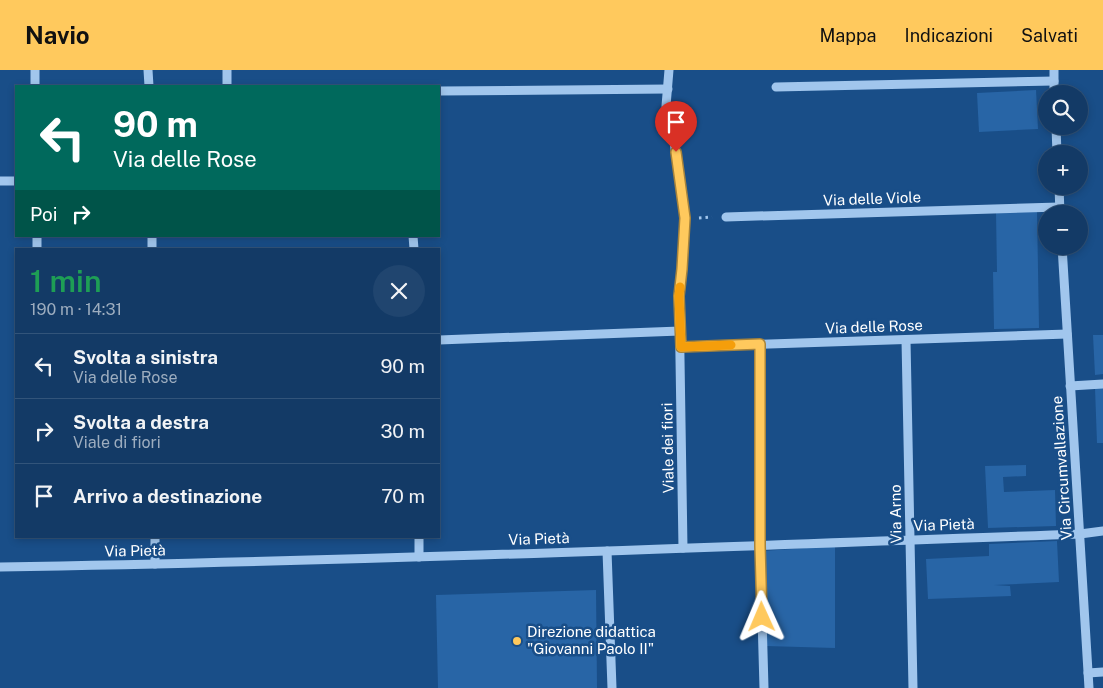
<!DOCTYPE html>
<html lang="it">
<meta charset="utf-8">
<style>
:root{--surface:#133a66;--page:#20456f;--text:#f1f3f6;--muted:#9dadbf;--line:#32547a;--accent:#ffc95d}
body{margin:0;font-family:"Public Sans",sans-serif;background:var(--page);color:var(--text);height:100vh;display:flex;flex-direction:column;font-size:19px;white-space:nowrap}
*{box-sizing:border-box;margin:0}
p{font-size:16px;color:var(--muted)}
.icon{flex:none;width:28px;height:28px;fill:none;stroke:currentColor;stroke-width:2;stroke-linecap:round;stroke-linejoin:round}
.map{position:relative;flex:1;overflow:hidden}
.details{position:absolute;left:15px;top:178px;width:425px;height:290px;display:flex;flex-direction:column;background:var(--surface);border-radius:0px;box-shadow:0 2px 8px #0003,0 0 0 1px var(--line)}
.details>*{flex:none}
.banner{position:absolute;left:15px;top:15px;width:425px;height:152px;border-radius:0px;box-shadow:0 2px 8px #0003,0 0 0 1px var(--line);background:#00695c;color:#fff;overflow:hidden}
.buttons{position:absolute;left:1038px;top:15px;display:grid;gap:10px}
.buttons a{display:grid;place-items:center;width:50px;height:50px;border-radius:50%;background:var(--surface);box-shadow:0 2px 8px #0003,0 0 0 1px var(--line);font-size:25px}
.pin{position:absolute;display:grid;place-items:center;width:42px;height:42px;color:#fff;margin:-51px -21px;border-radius:50% 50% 50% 0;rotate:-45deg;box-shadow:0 0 5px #0007}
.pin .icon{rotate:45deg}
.me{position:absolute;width:55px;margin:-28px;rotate:359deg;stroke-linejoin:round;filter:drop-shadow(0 0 4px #0008)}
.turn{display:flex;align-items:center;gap:18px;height:105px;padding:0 15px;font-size:22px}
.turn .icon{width:65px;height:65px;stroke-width:2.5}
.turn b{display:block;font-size:35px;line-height:42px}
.then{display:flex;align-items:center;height:48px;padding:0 15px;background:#0003;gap:10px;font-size:19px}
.round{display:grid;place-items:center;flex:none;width:52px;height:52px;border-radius:26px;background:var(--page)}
.summary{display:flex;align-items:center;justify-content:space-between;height:85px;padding:0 15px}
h1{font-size:30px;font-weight:600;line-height:38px;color:#1e9e55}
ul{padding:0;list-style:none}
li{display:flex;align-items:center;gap:15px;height:65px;padding:0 15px;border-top:1px solid var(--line)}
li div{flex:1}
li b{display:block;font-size:19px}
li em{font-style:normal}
header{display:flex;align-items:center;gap:30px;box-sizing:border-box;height:70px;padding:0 25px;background:var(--accent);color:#111}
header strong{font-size:24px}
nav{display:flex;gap:28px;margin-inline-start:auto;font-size:18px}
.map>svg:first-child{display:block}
.building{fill:#2865a6}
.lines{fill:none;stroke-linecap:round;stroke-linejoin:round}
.path{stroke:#a1c6ed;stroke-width:3;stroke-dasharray:2.5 4;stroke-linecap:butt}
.minor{stroke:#a1c6ed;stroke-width:9}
.route-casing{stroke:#a6833c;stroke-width:12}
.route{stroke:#ffc95d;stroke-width:9}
.slow{stroke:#f59e0b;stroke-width:9}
.poi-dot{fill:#ffc95d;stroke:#194e88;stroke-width:2}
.labels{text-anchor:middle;stroke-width:5;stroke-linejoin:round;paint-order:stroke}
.street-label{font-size:15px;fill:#fff;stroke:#194e88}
.poi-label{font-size:15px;fill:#fff;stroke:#194e88;text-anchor:start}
</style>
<header>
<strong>Navio</strong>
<nav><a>Mappa</a><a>Indicazioni</a><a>Salvati</a></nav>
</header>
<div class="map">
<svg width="1103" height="618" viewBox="0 0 1103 618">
<rect width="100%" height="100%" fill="#194e88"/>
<!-- building -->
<g class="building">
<path d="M1036,20L1038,59L979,62L977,23Z"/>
<path d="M1037,141L1039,258L994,259L993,202H997L996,142Z"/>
<path d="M1093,265H1103V304L1095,305Z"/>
<path d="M1095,318H1103V373H1097Z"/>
<path d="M1026,395V406L1003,407L1004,422L1055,420L1056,456L988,458L985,396Z"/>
<path d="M1057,471L1059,512L994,515L1010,516L1011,526L928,529L926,489L989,486V474Z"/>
<path d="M835,476V578L766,576L763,481Z"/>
<path d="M596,520L597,618H438L436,525Z"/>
</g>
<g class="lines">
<!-- path -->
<path class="path" d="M699,148L712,147"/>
<!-- minor -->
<g class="minor">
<path d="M35,0V16"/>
<path d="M148,0L149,16"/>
<path d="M227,0V16"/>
<path d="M669,0L666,36L673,65L685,148L682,199L679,226L683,478"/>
<path d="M1054,0V24"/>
<path d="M776,17L1054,11"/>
<path d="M439,21L668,19"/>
<path d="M1056,56L1057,84"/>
<path d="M0,111H16"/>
<path d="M1059,116L1060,144"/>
<path d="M726,147L1059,137"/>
<path d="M37,166V179"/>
<path d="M152,166V179"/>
<path d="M413,166L414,179"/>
<path d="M1062,176L1089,618"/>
<path d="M439,270L680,261"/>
<path d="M906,270L913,618"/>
<path d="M761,274L760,476L764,618"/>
<path d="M681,277L1067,264"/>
<path d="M1070,316L1103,314"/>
<path d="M155,466V494"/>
<path d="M419,466V487"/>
<path d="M607,481L612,618"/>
<path d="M0,497C360,491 720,477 1080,464L1103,461"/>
<path d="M1088,603L1103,602"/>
</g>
</g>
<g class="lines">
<defs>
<path id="route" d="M676,82L685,148L682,199L679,226L681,277L760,274V476L762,547"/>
</defs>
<!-- route casing -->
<use href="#route" class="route-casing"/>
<!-- route -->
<use href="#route" class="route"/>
<!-- slow -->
<path class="slow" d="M680,217L679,226L681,277L731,275"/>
</g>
<!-- markers -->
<circle class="poi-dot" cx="517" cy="571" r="5"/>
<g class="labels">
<!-- street labels -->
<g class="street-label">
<text transform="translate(872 129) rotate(-2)" y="5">Via delle Viole</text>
<text transform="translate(874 257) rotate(-2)" y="5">Via delle Rose</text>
<text transform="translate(668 378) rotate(-91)" y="5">Viale dei fiori</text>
<text transform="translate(1062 398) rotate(-94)" y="5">Via Circumvallazione</text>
<text transform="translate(896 444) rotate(-91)" y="5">Via Arno</text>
<text transform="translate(944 455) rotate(-2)" y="5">Via Pietà</text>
<text transform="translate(539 469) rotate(-2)" y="5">Via Pietà</text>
<text transform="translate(135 481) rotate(-1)" y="5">Via Pietà</text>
</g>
<!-- poi labels -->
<g class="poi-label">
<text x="527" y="567">Direzione didattica<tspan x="527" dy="17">"Giovanni Paolo II"</tspan></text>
</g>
</g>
</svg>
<div class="buttons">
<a><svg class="icon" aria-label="search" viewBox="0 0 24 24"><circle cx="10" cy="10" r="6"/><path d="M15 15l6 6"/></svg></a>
<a>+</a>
<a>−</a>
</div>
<div class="pin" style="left:676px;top:82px;background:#d93025"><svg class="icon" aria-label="arrive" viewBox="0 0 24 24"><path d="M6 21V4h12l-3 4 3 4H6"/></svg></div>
<svg class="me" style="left:762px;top:547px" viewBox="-20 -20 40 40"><path d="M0-17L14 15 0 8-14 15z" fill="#ffc95d" stroke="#fff" stroke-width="4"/></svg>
<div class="banner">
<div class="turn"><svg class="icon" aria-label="left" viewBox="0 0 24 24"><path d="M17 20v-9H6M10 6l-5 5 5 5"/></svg><div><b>90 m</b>Via delle Rose</div></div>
<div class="then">Poi<svg class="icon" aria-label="right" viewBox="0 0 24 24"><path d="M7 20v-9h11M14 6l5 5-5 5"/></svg></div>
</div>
<section class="details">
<div class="summary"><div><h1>1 min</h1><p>190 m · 14:31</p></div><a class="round"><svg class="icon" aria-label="close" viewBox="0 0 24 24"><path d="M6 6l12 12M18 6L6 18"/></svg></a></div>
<ul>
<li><svg class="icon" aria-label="left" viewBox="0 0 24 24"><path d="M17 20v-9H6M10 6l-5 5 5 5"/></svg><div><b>Svolta a sinistra</b><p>Via delle Rose</p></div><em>90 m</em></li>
<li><svg class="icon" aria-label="right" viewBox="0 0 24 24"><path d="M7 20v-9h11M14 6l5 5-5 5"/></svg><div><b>Svolta a destra</b><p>Viale di fiori</p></div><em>30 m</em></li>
<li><svg class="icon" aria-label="arrive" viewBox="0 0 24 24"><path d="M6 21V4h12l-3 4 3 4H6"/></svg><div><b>Arrivo a destinazione</b></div><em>70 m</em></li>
</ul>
</section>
</div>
